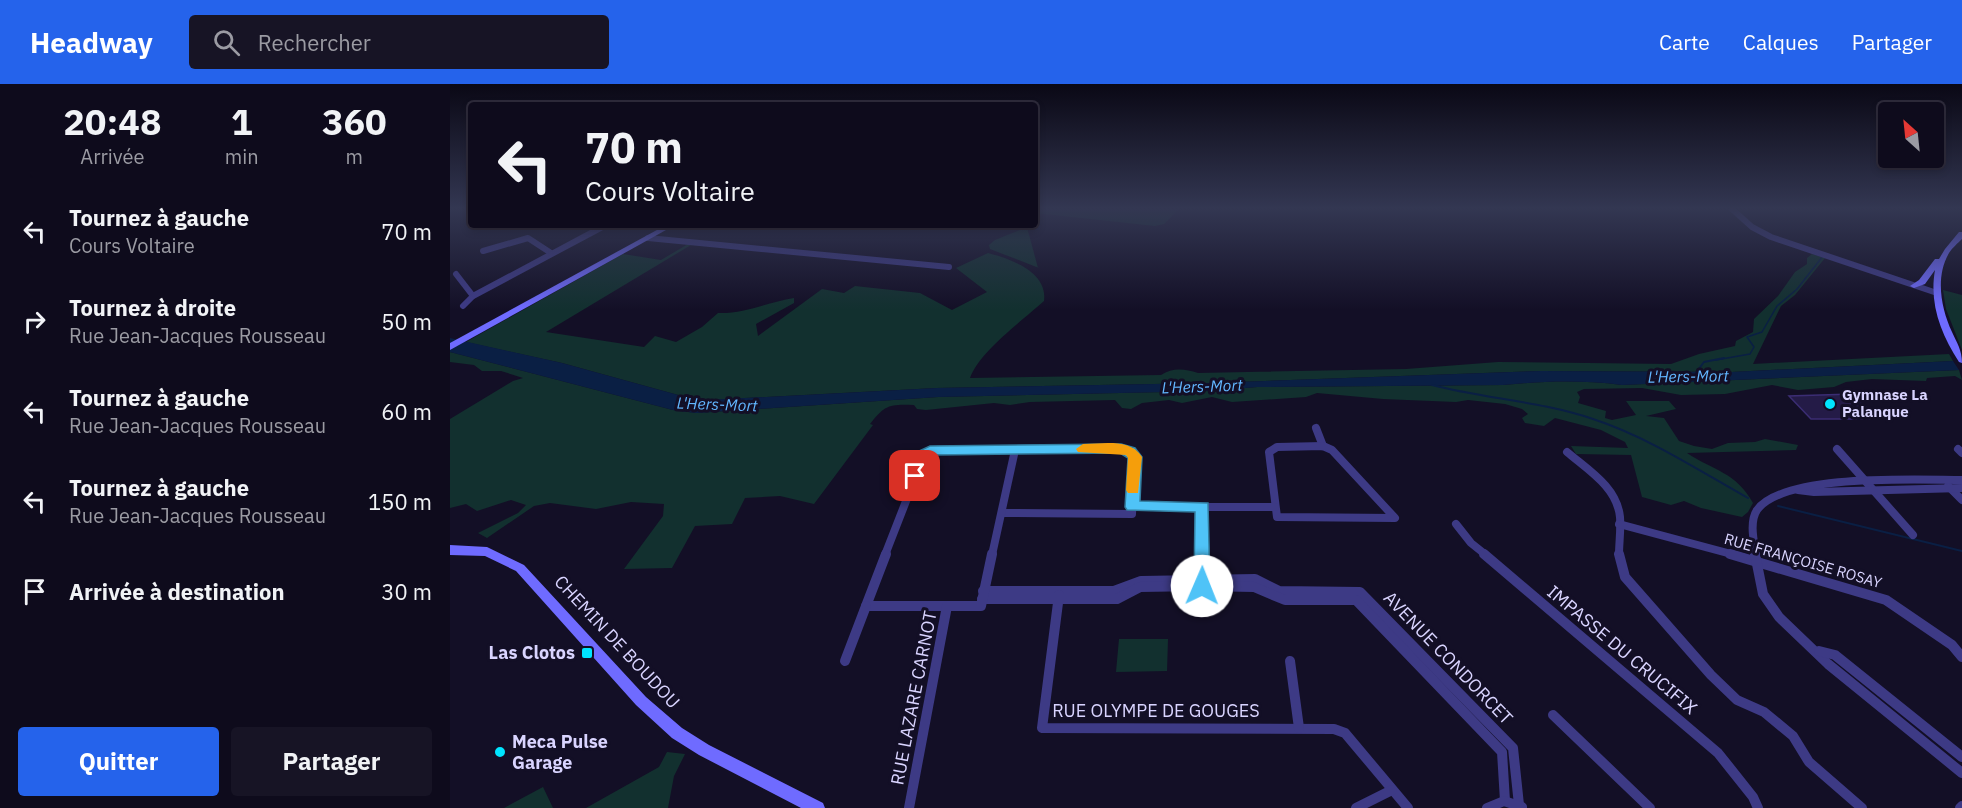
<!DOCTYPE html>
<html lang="fr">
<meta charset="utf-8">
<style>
:root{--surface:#0e0b1c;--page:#171425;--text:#f1f3f6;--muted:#9b9ba3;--line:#2e2b3b;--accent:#2563eb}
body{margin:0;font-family:"IBM Plex Sans",sans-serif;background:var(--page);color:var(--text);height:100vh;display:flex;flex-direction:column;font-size:22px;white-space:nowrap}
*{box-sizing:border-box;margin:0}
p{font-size:20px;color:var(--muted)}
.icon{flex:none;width:33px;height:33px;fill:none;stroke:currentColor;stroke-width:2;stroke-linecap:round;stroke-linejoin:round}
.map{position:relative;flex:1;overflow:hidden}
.details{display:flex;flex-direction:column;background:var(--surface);width:450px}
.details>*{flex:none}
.hud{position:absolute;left:18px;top:18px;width:570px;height:126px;border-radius:6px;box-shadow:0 3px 9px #0003,0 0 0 2px var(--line);background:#0e0b1c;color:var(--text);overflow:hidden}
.needle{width:39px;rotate:333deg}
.fabs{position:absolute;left:1428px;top:18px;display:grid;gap:12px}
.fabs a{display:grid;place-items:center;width:66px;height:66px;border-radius:6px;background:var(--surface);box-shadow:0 3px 9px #0003,0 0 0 2px var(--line);font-size:30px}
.pin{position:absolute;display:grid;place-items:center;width:51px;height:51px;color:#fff;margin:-26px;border-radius:12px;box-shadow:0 3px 9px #0006}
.me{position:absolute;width:66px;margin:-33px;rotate:1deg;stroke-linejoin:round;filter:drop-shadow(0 0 4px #0008)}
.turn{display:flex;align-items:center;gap:21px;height:126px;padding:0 18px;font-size:27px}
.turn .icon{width:78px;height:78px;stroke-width:2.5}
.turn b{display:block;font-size:42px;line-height:51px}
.eta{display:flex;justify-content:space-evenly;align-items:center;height:102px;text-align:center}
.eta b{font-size:36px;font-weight:800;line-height:42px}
.action{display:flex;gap:12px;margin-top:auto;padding:12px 18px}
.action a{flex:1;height:69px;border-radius:6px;background:var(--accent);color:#fff;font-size:24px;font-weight:800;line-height:69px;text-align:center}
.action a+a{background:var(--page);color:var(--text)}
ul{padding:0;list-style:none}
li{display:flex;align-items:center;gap:18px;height:90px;padding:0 18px}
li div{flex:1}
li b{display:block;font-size:22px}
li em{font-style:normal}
header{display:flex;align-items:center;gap:36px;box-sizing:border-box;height:84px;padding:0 30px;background:var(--accent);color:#fff}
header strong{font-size:28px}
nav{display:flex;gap:33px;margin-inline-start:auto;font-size:21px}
.search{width:420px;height:54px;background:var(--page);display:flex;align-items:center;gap:15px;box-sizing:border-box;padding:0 21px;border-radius:6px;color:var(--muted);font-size:22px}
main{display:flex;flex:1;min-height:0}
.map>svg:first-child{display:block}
.green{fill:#12302f}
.water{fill:#0a1f44}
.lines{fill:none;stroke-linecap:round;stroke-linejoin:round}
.stream-far1{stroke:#0a1f44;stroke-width:1.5}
.stream{stroke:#0a1f44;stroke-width:2}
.building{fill:#241b47;stroke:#3b2d73;stroke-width:1.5}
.street-far2{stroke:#3d3a85;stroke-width:6}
.street-far1{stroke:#3d3a85;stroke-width:8}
.street{stroke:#3d3a85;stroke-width:10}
.secondary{fill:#6f6bff;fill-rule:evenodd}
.route{fill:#4fc3f7;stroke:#337fa1;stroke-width:1.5}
.slow{fill:#f59e0b}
.poi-dot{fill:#00e5ff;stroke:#130f26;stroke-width:2}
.labels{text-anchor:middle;stroke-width:6;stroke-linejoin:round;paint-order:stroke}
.poi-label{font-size:15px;font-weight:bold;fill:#d9d4ff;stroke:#130f26;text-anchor:start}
.street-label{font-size:15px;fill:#d9d4ff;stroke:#130f26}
.water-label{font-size:16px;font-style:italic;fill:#62b6ff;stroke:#130f26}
.near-street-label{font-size:18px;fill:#d9d4ff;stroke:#130f26}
.near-poi-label{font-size:18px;font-weight:bold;fill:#d9d4ff;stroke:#130f26;text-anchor:end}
</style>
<header>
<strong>Headway</strong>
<div class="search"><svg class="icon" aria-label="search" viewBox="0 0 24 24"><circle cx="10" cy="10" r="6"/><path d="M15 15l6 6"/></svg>Rechercher</div>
<nav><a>Carte</a><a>Calques</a><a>Partager</a></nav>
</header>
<main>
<section class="details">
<div class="eta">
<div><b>20:48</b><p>Arrivée</p></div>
<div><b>1</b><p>min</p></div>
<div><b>360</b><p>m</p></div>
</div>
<ul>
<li><svg class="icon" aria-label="left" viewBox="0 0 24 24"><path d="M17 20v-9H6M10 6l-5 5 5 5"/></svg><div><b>Tournez à gauche</b><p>Cours Voltaire</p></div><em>70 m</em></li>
<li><svg class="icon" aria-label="right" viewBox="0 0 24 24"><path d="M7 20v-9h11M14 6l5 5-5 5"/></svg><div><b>Tournez à droite</b><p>Rue Jean-Jacques Rousseau</p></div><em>50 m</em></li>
<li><svg class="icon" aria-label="left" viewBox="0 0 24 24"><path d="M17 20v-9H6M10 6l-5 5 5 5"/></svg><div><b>Tournez à gauche</b><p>Rue Jean-Jacques Rousseau</p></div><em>60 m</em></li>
<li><svg class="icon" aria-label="left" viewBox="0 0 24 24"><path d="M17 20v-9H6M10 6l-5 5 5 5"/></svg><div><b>Tournez à gauche</b><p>Rue Jean-Jacques Rousseau</p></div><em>150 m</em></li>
<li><svg class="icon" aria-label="arrive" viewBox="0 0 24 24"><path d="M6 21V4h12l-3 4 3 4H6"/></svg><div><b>Arrivée à destination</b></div><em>30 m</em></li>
</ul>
<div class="action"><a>Quitter</a><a>Partager</a></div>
</section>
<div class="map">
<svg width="1512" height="724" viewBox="0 0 1512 724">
<rect width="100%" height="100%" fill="#130f26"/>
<!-- green -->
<g class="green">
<path d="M585,125H729L714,140L705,142L585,129Z"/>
<path d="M577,143L588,184H589L540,165L539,161L545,156Z"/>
<path d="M238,160L241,161L96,248L194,263L205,252L226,258L252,243L268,229C294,230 318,218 344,214V219L306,240L308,252L372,205L394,209L405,202L470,209L502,226L537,208L506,184L538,169C561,175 598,188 594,217C573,236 529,268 520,294L711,291C723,283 735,285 748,289L956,285L1048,278L1221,280L1249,270L1285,262L1286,257L1303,248L1304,235L1328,212L1345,188L1357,180V174L1362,170L1375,174L1345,211L1331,222L1303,280L1499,270L1503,277L1282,288L1091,287L761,299L487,304L258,316L228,311L112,279L16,258L173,170L211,176Z"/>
<path d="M1493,206L1512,211V266L1496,225Z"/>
<path d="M0,268L223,326L246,329L488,313L760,307L807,303L1053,301C1093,297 1132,296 1172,301L1509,286L1512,296L1505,292L1477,294L1476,297L1422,295L1396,298L1384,303L1348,306L1322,301L1275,310L1231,311L1192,304L1134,305L1127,308L1130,313L1128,319L1156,327L1155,334L1162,336L1186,331L1176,317H1219L1226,325L1196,332L1214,334L1229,357L1244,362L1262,365L1278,359L1305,358L1315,355L1348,361L1346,366L1237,369C1264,387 1286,388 1303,419L1298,428L1292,433L1251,424L1234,417L1221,421L1192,413L1181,371L1126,370L1121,362L1178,364L1175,358L1151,346L1105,334L1094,342L1075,339L1072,334L1078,330L1072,325L1055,320L1018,316L1006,318L933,315L867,309L856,313L782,318L762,313L732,319L719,316L692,319L681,325L672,324L665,316L580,318L560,321L544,319L476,326L467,325L464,321C439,320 435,321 420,340L423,341L364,420L330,412L295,414L282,440L245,442L222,484L174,485L213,432L214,420L181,418L146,425L100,419L84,422L37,454L28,449L68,429L76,421L61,416L27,427L16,420L0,424V335L63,297L73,294L51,287H32L24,281L0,278Z"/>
<path d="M669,555H718L717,587L666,588Z"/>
<path d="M217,668L235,670L224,692L218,724H136L209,683Z"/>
<path d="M93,703L103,724H54Z"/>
</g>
<!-- water -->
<path class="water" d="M0,254L112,279L228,311L258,316L487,304L761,299L1091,287L1282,288L1503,277L1509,286L1172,301C1132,296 1093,297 1053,301L807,303L760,307L488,313L246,329L223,326L0,268Z"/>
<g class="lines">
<!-- stream-far1 -->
<path class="stream-far1" d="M1266,276L1300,270L1304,263L1297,253L1312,248L1327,222L1347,205L1373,172"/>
<!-- stream -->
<g class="stream">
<path d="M1245,290L1254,278L1274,274"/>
<path d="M982,301C1036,315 1090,317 1143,335C1198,353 1248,386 1298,414"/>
<path d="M1328,422L1512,467"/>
</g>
</g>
<!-- building -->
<path class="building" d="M1403,310L1428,335H1361L1339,312Z"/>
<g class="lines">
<!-- street-far2 -->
<g class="street-far2">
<path d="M1282,125L1302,143L1321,153L1487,209"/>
<path d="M198,154L499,183"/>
<path d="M33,167L78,154L101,169"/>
<path d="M6,190L23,212"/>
<path d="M13,222L23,212L156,141"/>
</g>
<!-- street-far1 -->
<g class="street-far1">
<path d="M866,344L873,362"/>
<path d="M873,362L882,366L945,434L827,433L819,368L827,363Z"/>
<path d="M1387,365L1463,451"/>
<path d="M1508,365L1512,369"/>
<path d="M1117,368C1138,386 1167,403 1170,433C1171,446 1169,459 1169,471"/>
<path d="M1498,402L1512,416"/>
<path d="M1348,406L1364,408L1512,404"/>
<path d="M682,423H825"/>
<path d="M1006,440L1021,459L1036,471"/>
<path d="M1169,440L1285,471"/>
<path d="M435,471L474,371L480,366L671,364L685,373L682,430L552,429"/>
<path d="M542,471L565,366"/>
<path d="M752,471L753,423"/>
<path d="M1306,471C1304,458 1299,438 1307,426C1334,389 1468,396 1512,396"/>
</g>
<!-- street -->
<g class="street">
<path d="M436,470L416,522H497"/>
<path d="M1034,470L1268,669L1303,713L1308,724"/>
<path d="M1169,470L1175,493L1261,591L1287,616L1314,628L1343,652L1359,678L1412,724"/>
<path d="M1280,470L1436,516L1502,561L1512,573"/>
<path d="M1305,470L1313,510L1329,533L1378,580L1512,689"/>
<path d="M752,501V470"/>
<path d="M533,507H664L691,497L805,495L829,507L910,508L1063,664L1069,721"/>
<path d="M609,511L592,644L884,645L895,649L958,724"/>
<path d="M532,515H667L690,503L752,502L804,503L835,516H906L1052,668L1055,717"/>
<path d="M1369,567L1385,571L1512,673"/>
<path d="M395,577L416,522"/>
<path d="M840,577L849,644"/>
<path d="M1103,631L1200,724"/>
<path d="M459,724L497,522H531L542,470"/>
<path d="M906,724L942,706"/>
<path d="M1037,724L1054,717L1072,723"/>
<path d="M1510,724L1512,722"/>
</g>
<!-- secondary -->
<g class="secondary">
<path d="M216,141H225L0,266V259Z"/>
<path d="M1509,148H1512V155C1508,159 1502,164 1499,169C1485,193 1491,224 1502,248C1507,259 1512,266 1512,279L1509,278C1491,250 1479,220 1485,186L1475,200L1464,204L1460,202L1469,196L1485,175H1489L1495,165Z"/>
<path d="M0,461L37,463L74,481L196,613L232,644L259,661L373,719L375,724H351L249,671L222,654L186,621L66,487L35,472L0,471Z"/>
</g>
</g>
<!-- sky -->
<linearGradient id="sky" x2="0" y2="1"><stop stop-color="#0a0815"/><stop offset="0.55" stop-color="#333752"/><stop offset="1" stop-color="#333752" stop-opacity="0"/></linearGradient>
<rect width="1512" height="226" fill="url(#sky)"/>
<!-- route -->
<path class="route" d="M671,360L685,364L692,373L690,417L758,419L760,502L757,507H746L744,502L745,428L677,426L675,423L678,374L670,369L483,371L470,396H460L458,392L469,367L480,362Z"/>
<!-- slow -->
<path class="slow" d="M633,360C653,360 680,354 692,373L688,409H678L676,406L678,374L676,371L628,368L626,365Z"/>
<!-- markers -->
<g class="poi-dot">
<circle cx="1380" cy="320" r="6"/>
<rect x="131" y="563" width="12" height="12" rx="3"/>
<circle cx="50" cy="668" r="6"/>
</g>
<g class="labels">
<!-- poi labels -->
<g class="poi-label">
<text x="1392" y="316">Gymnase La<tspan x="1392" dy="17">Palanque</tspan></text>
</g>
<!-- street labels -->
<g class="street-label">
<text transform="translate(1353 477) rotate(16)" y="5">RUE FRANÇOISE ROSAY</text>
</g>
<!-- water labels -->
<g class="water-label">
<text transform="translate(1238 292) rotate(-1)" y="6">L'Hers-Mort</text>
<text transform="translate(752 302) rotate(-2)" y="6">L'Hers-Mort</text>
<text transform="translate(267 320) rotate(2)" y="6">L'Hers-Mort</text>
</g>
<!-- near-street labels -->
<g class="near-street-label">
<text transform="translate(167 558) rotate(47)" y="6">CHEMIN DE BOUDOU</text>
<text transform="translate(1172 566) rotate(40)" y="6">IMPASSE DU CRUCIFIX</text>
<text transform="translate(998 574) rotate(46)" y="6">AVENUE CONDORCET</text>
<text transform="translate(464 614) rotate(-79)" y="6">RUE LAZARE CARNOT</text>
<text x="706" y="633">RUE OLYMPE DE GOUGES</text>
</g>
<!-- near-poi labels -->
<g class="near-poi-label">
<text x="125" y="575">Las Clotos</text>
<text x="62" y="664" text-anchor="start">Meca Pulse<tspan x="62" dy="21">Garage</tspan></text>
</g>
</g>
</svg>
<div class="fabs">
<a><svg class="needle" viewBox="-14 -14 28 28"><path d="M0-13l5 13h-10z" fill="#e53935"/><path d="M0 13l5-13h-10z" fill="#9b9ba3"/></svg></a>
</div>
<div class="pin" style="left:465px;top:392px;background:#d93025"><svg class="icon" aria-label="arrive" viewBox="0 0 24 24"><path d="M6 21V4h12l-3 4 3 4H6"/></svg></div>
<svg class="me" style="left:752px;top:502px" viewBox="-20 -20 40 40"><circle r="19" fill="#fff"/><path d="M0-13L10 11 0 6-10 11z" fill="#4fc3f7"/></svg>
<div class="hud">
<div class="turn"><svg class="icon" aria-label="left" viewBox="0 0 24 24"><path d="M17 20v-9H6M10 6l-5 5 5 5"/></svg><div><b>70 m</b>Cours Voltaire</div></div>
</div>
</div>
</main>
